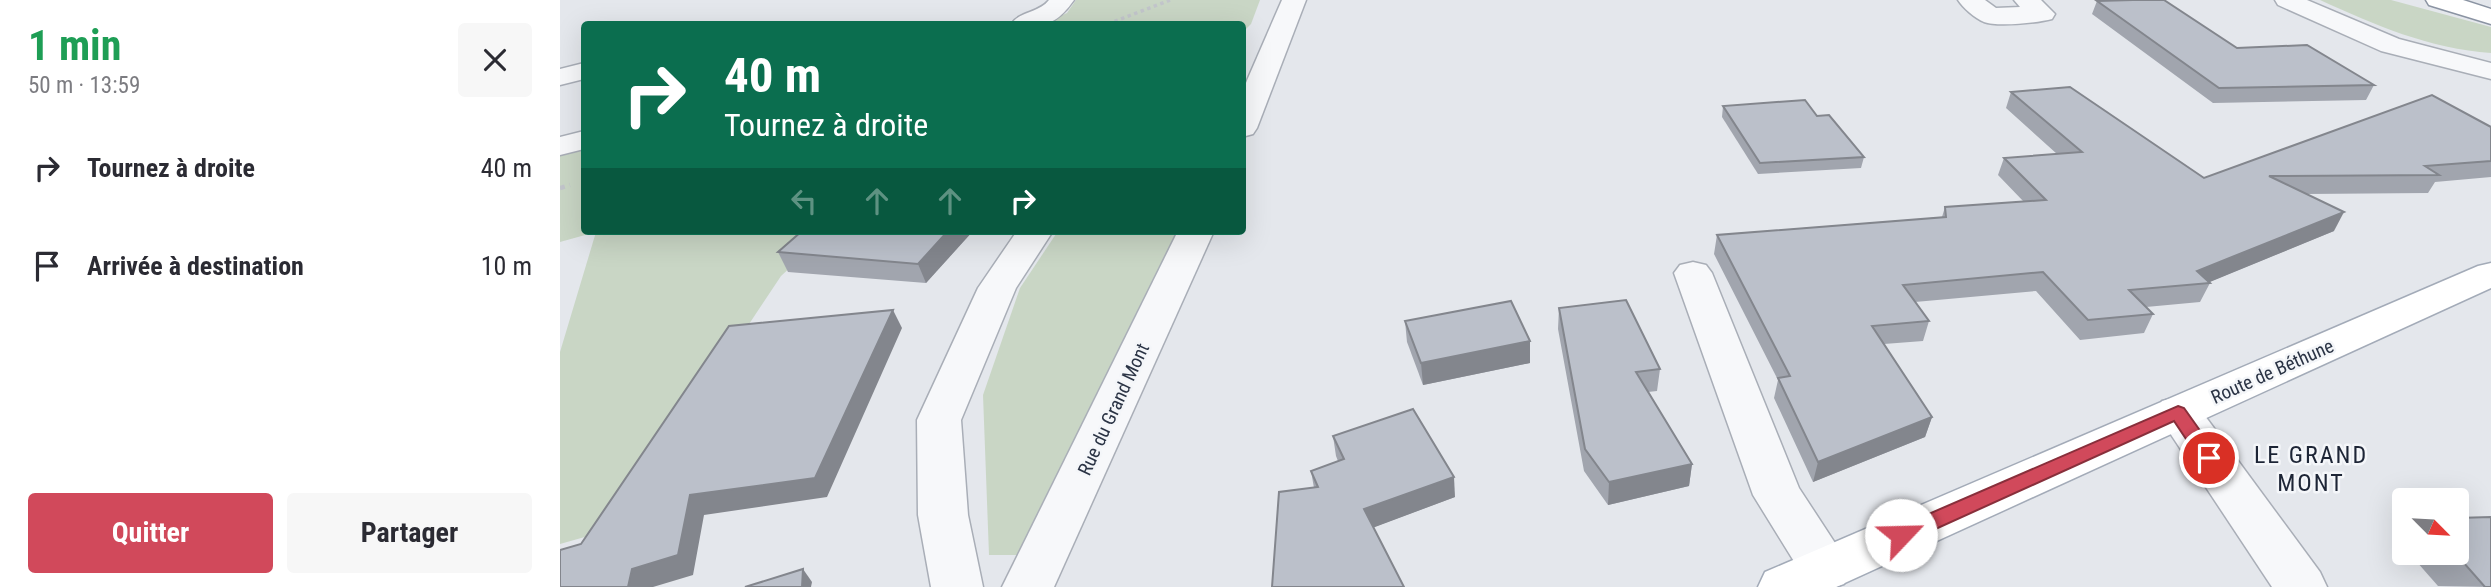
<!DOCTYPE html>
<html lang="fr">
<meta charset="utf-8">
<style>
:root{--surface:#fff;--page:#f7f7f7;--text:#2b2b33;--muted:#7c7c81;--accent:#d1495b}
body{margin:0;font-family:"Roboto Condensed",sans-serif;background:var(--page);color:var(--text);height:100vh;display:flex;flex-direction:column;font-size:26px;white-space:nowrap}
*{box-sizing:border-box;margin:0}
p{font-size:23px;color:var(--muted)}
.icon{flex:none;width:38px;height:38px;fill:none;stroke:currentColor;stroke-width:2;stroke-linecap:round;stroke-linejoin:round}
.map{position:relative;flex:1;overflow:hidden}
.drawer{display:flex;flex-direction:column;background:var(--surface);width:560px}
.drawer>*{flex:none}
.banner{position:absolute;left:21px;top:21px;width:665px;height:214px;border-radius:7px;box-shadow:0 7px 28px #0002;background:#0b6e4f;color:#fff;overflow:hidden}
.needle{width:46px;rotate:114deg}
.buttons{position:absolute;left:1832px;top:488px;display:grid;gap:14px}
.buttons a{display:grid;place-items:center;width:77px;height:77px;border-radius:7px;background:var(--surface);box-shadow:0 7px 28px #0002;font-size:35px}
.pin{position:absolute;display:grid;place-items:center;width:60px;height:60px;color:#fff;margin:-30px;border:4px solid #fff;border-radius:50%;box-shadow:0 2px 7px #0007}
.me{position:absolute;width:77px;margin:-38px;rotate:66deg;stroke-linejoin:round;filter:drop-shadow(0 0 5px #0008)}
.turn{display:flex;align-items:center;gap:24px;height:147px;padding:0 28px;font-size:32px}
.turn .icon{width:91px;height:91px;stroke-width:2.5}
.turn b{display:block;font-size:49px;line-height:60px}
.lanes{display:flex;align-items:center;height:66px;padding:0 28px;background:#0003;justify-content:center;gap:35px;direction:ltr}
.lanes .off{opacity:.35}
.round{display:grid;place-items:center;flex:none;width:74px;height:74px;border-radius:7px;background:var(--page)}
.head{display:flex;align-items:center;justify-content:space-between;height:119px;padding:0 28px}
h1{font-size:42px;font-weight:700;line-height:52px;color:#1e9e55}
.primary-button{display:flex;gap:14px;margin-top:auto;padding:14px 28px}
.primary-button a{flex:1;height:80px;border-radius:7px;background:var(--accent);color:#fff;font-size:28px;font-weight:700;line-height:80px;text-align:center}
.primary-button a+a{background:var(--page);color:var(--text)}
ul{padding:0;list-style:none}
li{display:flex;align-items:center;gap:21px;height:98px;padding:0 28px}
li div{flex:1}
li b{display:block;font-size:26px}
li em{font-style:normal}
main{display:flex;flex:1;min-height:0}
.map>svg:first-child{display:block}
.green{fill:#c9d6c5}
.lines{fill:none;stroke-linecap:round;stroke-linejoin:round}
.minor-casing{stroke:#a9aeb7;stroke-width:3}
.major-casing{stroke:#a3abb8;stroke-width:3}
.highway-casing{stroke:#8b94a3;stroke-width:3}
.path-far1{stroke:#c2c5cb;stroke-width:3.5;stroke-dasharray:3.5 3.5;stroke-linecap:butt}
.path{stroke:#c2c5cb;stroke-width:4.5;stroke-dasharray:5 5;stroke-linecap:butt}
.minor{fill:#f7f8fa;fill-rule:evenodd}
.major{fill:#fff;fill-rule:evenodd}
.highway{fill:#fff;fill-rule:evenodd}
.wall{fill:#a1a5ae}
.shaded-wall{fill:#83868d}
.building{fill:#bbc0ca;stroke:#83868d;stroke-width:2}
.route{fill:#d1495b;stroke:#882f3b;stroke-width:2}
.labels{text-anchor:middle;stroke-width:5;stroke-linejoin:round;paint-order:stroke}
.street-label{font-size:19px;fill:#2b3445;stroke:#f4f6f9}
.near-neighbourhood-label{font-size:24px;letter-spacing:2px;fill:#1d2536;stroke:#f4f6f9}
</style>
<main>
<section class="drawer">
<div class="head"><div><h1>1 min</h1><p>50 m · 13:59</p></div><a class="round"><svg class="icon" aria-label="close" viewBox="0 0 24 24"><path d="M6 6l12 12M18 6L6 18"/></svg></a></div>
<ul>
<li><svg class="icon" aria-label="right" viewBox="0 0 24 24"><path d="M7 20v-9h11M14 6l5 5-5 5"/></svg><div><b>Tournez à droite</b></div><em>40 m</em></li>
<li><svg class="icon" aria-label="arrive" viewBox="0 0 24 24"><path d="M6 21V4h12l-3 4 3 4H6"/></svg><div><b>Arrivée à destination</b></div><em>10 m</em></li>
</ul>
<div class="primary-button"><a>Quitter</a><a>Partager</a></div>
</section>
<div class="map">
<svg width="1931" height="587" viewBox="0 0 1931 587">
<rect width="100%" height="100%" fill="#e4e7ec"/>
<!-- green -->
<g class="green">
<path d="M516,0H700L691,24L683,32L682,24H482L507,13Z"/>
<path d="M1760,0H1831L1931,27V53C1870,49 1815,25 1760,0Z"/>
<path d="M24,147V231H270L221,276L53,529L0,544V352L36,232L0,242V153Z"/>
<path d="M498,231H622L471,555H429L423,395L460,288Z"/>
</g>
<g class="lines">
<defs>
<g id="minor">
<path d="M489,0H514C495,27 483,27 451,24C460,11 479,13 489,0Z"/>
<path d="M722,0H746L697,128L693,134L682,137V92Z"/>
<path d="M1398,0H1425L1436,8L1460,7L1454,0H1481L1495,14L1492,19C1477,23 1437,27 1424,22C1415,18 1403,8 1398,0Z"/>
<path d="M1715,0H1747L1839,39L1931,63V79L1821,51L1718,5Z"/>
<path d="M24,63V79L0,85V69Z"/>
<path d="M24,131V149L0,155V137Z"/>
<path d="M457,231H493L456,288L401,420L408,515L423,587H371L358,515L357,420L418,288Z"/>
<path d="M618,231H654L494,587H442Z"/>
<path d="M1133,262L1146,265L1152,273L1239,488L1292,569L1284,584L1275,587L1248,584L1193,495L1114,273L1120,265Z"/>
<path d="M1618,397L1634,401L1760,572L1767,587H1712L1596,412L1602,401Z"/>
</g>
<path id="major" d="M1931,263V288L1276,587H1198L1205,572L1918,266Z"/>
<path id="highway" d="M1866,0H1903L1931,9V24L1869,5Z"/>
</defs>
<!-- minor casing -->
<use href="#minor" class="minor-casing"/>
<!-- major casing -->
<use href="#major" class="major-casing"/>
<!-- highway casing -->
<use href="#highway" class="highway-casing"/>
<!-- path-far1 -->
<path class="path-far1" d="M548,24L610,0"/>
<!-- path -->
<path class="path" d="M0,188L10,185"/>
<!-- minor -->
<use href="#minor" class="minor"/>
<!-- major -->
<use href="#major" class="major"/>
<!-- highway -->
<use href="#highway" class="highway"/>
</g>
<!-- wall -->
<g class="wall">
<path d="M1537,1L1677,48L1814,85L1806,100L1653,103L1532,14Z"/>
<path d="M1451,92L1644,178L1931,127V177L1875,182L1868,193L1746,194L1774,231L1649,282L1650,283L1640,302L1586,307L1593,314L1584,333L1520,340L1476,291L1355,302L1369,321L1363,341L1324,344L1372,417L1365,437L1253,482L1214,398L1218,380L1154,254L1157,235L1382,217L1385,207L1464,202L1438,175L1444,158L1497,154L1446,108Z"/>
<path d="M1163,106L1257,116L1304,157L1301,168L1198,174L1162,117Z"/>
<path d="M242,231H413L366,283L228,272L218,252Z"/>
<path d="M999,308L1100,369L1097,391L1088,392L1132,464L1129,486L1048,505L1024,471L998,329Z"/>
<path d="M845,321L970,341V363L863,385L847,342Z"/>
<path d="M773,436L895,497L814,527L754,488L751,471L778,461L776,456Z"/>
<path d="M1844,535V548L1839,542Z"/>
<path d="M1849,553H1897L1931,587L1878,586Z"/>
</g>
<!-- shaded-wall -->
<g class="shaded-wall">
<path d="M1784,212L1774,231L1645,284L1637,271Z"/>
<path d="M388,231H413L366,283L358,264Z"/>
<path d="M333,310L342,328L267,497L144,515L133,575L93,587H68L72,569L130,495Z"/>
<path d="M970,341V363L863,385L861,363Z"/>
<path d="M1372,417L1365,437L1253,482L1258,462Z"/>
<path d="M1132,464L1129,486L1048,505L1049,482Z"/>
<path d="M894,477L895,497L807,530L804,509Z"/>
<path d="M243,569L252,582L251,587H242Z"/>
</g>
<!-- building -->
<g class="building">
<path d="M1573,0H1604L1677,48L1747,45L1814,85L1659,88L1537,1Z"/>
<path d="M1510,87L1644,178L1872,95L1931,127V161L1865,166L1879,175L1709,176L1784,212L1637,271L1650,283L1569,290L1593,314L1528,320L1483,272L1343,285L1369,321L1312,326L1372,417L1258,462L1218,378L1230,376L1157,235L1386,217L1385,207L1486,200L1444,158L1522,152L1451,92Z"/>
<path d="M1245,100L1257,116L1269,115L1304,157L1200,163L1163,106Z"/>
<path d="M242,231H388L358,264L218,252Z"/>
<path d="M1066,300L1100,369L1076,372L1132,464L1049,482L1025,449L999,308Z"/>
<path d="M951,301L970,341L861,363L845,321Z"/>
<path d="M333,310L255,478L130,495L118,555L72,569L68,587H0V550L21,544L169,326Z"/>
<path d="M853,409L894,477L804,509L844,587H712L719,492L758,487L751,471L784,459L773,436Z"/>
<path d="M1931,517V587H1925L1904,563L1896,564L1886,553H1897V518Z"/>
<path d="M243,569L242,587H185Z"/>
</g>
<!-- route -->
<path class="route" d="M1618,406L1624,408L1656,453L1659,458L1656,463H1642L1614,421L1349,541L1341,543L1334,541L1331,535L1334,529Z"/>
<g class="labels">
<!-- street labels -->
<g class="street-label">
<text transform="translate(1712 371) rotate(-24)" y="7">Route de Béthune</text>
<text transform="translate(553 409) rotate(-65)" y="7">Rue du Grand Mont</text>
</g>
<!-- near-neighbourhood labels -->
<g class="near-neighbourhood-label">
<text x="1751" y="463">LE GRAND<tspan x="1751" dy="28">MONT</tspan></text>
</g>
</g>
</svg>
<div class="buttons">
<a><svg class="needle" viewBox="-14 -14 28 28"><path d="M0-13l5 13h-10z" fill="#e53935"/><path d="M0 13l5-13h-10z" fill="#7c7c81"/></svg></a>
</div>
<div class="pin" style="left:1649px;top:458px;background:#d93025"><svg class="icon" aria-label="arrive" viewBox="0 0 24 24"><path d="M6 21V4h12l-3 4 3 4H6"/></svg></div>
<svg class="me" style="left:1341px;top:535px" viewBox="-20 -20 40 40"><circle r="19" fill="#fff"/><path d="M0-13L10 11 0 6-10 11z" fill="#d1495b"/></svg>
<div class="banner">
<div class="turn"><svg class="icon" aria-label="right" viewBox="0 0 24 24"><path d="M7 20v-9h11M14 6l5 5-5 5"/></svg><div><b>40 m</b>Tournez à droite</div></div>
<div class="lanes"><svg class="icon off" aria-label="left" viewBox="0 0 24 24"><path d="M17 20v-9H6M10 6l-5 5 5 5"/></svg><svg class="icon off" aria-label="ahead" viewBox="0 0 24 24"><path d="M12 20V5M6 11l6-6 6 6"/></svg><svg class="icon off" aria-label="ahead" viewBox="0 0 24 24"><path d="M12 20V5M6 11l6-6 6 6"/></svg><svg class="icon" aria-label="right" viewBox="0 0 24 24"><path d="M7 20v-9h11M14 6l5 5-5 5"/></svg></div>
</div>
</div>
</main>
